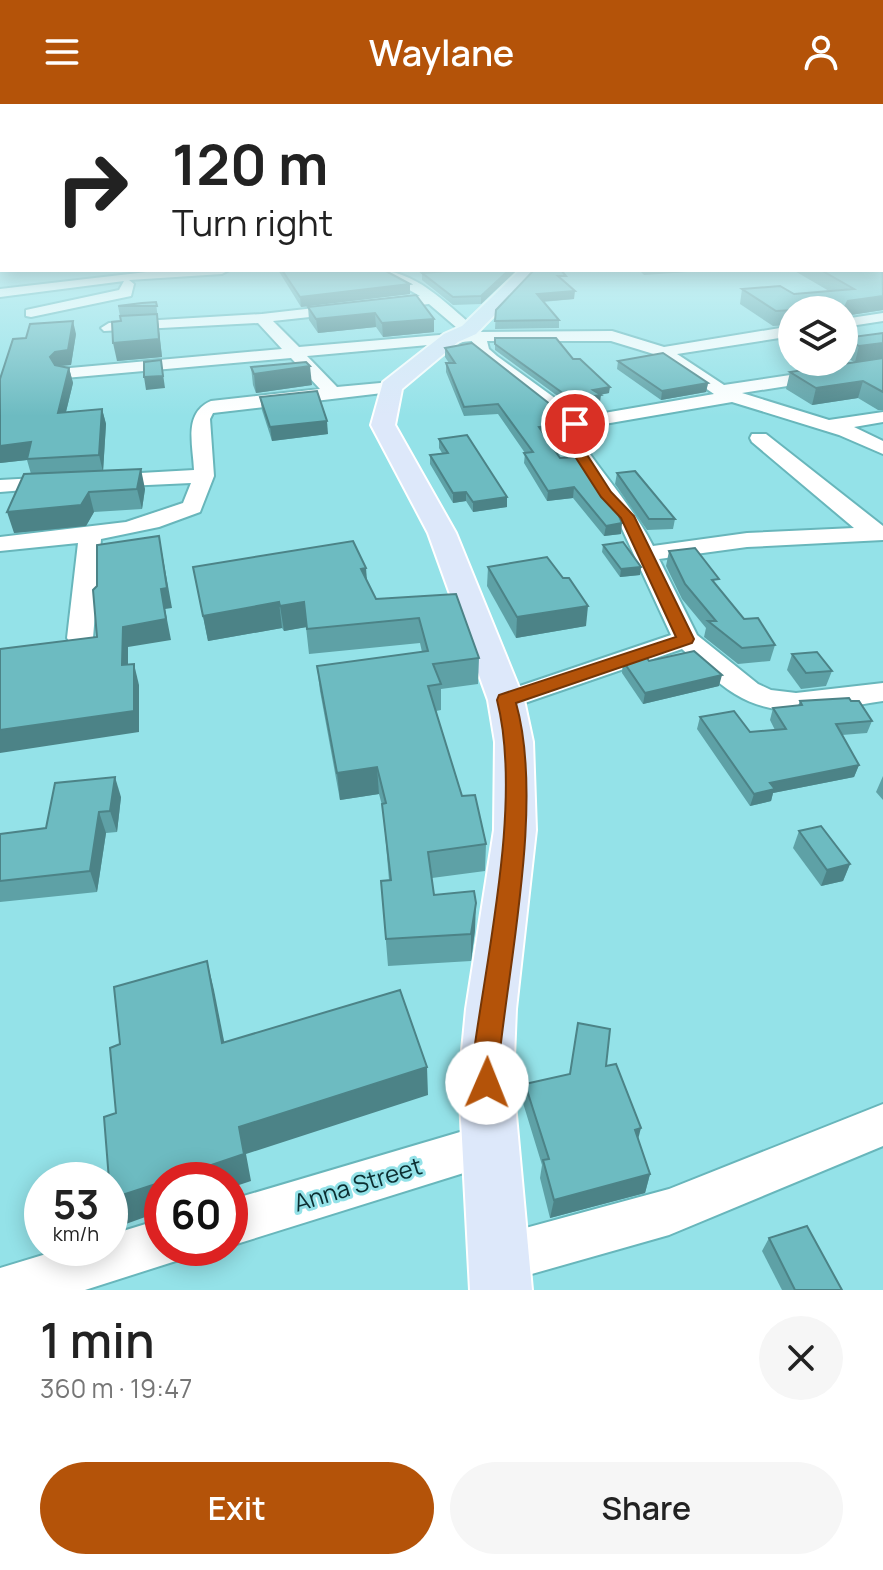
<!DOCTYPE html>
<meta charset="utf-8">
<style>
:root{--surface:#fff;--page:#f6f6f6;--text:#222;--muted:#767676;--accent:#b45309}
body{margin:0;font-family:Manrope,sans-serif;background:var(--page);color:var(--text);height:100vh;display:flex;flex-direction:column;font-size:30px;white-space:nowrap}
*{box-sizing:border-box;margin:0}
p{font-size:26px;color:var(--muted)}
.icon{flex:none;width:44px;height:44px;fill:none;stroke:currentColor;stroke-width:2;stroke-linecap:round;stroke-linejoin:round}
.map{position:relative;height:1186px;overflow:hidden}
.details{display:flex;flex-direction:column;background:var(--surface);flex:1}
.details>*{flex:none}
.banner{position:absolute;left:0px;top:0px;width:884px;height:168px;box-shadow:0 4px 20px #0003;background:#fff;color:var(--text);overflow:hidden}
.controls{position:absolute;left:778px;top:192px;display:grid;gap:16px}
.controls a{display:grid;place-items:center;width:80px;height:80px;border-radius:50%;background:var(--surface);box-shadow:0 4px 20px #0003;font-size:40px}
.speed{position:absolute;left:24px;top:1058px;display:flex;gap:16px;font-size:40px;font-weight:700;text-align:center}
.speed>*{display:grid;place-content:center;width:104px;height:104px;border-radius:50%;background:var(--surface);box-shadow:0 4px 20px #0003;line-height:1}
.speed small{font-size:20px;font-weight:400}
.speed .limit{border:12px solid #d22;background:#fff;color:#111}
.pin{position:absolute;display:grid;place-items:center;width:68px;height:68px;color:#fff;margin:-34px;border:4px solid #fff;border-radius:50%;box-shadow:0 2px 8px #0007}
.me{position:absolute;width:88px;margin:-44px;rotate:1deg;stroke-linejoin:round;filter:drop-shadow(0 0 6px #0008)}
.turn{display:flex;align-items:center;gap:28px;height:168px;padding:0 40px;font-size:36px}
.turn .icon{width:104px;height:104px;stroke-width:2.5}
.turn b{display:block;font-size:56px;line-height:68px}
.round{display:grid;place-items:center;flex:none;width:84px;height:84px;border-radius:42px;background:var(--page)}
.head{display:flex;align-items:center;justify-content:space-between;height:136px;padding:0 40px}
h1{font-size:48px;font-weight:600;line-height:60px}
.button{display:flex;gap:16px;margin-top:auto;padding:16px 40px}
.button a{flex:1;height:92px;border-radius:48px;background:var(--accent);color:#fff;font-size:32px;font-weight:600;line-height:92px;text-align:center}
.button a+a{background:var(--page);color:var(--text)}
header{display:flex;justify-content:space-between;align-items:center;height:104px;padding:0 40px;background:var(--accent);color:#fff;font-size:36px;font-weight:600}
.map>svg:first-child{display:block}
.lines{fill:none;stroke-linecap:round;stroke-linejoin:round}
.minor-casing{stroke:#68b6bb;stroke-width:4}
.major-casing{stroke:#fff;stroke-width:4}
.minor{fill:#fff;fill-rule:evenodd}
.major{fill:#dde8fa;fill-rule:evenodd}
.wall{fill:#5ea1a6}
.shaded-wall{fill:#4c8387}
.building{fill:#6dbbc1;stroke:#4c8387;stroke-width:2}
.route{fill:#b45309;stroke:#753606;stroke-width:2}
.labels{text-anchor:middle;stroke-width:6;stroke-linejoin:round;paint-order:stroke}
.near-street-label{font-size:24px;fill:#0c2e31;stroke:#94e2e8}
</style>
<header><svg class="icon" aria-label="menu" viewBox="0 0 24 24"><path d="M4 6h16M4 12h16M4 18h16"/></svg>Waylane<svg class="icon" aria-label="person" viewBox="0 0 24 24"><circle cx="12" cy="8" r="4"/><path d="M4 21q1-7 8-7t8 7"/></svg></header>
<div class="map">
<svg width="883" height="1186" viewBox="0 0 883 1186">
<rect width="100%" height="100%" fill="#94e2e8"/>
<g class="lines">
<defs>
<g id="minor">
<path d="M164,166H229L222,170L129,176L134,180L131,192L31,213L26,212V206L119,186L124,177L0,193V185Z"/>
<path d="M374,166C416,166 444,198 474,223L476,228L612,227L664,243L792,222V232L677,250L724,281L883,257V267L742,289L829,316L883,308V318L854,323L883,337V350L839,331L732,298L587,323L585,343C608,377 635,406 653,442L747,429L854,424L752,338L750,334L752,330H766L883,422V436L747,443L659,455L697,531L758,580L771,586L796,589L883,579V597C834,604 780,618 735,590C715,578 699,560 682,545L516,602L506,605L496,602L492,596L496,590L671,531L617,414L599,394L565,343L570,327L566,319L485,258L474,247L472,237L307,252L337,283L391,278L400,283L391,288L213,309L210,315L214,372L200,408L159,423L101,435L93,534L89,540H71L67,534L78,439L0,447V433L126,418L183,399L191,379L105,383L95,377L105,371L194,366C193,341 183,309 211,297L320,285L291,254L65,274L59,273L57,269L59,265L282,245L258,219L104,227L101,224L109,219L262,210L420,192ZM429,200L463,229L299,243L273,217ZM487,237H611L657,251L714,290L581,313L497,252L489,245Z"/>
<path d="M883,209V217L844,223V215Z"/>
<path d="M55,373L62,375L65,379L62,383L0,388V376Z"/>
<path d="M883,1000V1042L669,1131L500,1179L483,1172L476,1155L483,1138L500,1131L669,1085Z"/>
<path d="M487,1020L502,1027L509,1042L502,1057L230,1142V1096Z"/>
<path d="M162,1115V1144H183L179,1156L85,1186H0V1164L66,1144H110V1131Z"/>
</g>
<path id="major" d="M520,166H538L476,230L458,238L402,285L395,321L456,429L524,596L533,638L536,726L516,905L513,978L532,1186H470L459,978L466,905L494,726L495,638L488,596L428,429L371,321L383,278L444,230L462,222Z"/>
</defs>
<!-- minor casing -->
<use href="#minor" class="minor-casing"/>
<!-- major casing -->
<use href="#major" class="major-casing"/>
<!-- minor -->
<use href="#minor" class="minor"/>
<!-- major -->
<use href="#major" class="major"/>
</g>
<!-- wall -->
<g class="wall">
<path d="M883,146V207V206L844,212V206H792V221L773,222L740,200L742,185L794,190L829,187L793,166H882Z"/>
<path d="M278,166H384L410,180V190L301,203Z"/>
<path d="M461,166H517L481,200L453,201L422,176V169Z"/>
<path d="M639,166H717L644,171Z"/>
<path d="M565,178L574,195L543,198L559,216V224L495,225L496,206Z"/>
<path d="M416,191L434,228L383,233L376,223L318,229L309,216L308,203Z"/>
<path d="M156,198L162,253L117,257L121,217L118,202Z"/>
<path d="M883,229V306H878L858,294L812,301L786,285L790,268L854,258L844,252L845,234Z"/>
<path d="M76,230L71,261L59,262L69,264L73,279L66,308L102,305L106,320L103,367L145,385L142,405L94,408L86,422L14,429L31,370L27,356L0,359Z"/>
<path d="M495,234L573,255L609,289L600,291V298L594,299L596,301V307L582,310L495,246Z"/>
<path d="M445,244L567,320L566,330L545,332L560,354L621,430L604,432L573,394L547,397L524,359L525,349L498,310L464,312L446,268V259H449L445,253Z"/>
<path d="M618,257L708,279L706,288L661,296L617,265Z"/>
<path d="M251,263L312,281L256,289L253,281Z"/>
<path d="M260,293L328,330L272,337L262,306Z"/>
<path d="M439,335L507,403L473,408L466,397L453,399L430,360V351L442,349L439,344Z"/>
<path d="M617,369L675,415L673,425L647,426L615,380Z"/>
<path d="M603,441L641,463L640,471L620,473L602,448Z"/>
<path d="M669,447L718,483L744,515L775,541L770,557L738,560L704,533L706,524L682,495L666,462Z"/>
<path d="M193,463L367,478L376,495L456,490L479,554L478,580L441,585V606L436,607L462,692L486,740L485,767L432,774L434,791L475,826L471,857L388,862L381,777L389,776L383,705L379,690L340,696L320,587L317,562L422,548L420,539L309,550L306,523L284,527L282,524L208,537Z"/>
<path d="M488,463L563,474L586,522L516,534L487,482Z"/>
<path d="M792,550L832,567L826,582L801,585L787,566Z"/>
<path d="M623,557H649L719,582L643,600L622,569Z"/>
<path d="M800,597L872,617L867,629L842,631L859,661L854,673L773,689L771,697L750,702L697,625L700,613L750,628L775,626L770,616L773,604L798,602Z"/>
<path d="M883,672V696L876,688Z"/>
<path d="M121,693L117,728L106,729L97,788L0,798V730L46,724Z"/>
<path d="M799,727L850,760L843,777L821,782L793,744Z"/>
<path d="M606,962L638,1036L650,1070L645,1089L550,1114L540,1074L542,1061L523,999L525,980Z"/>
<path d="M769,1134L842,1186H782L762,1147Z"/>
</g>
<!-- shaded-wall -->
<g class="shaded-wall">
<path d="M509,166H517L481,200V192Z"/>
<path d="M410,180V190L301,203L300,193Z"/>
<path d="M575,187L574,195L536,198L537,190Z"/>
<path d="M883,192V206L844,212V207L848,197Z"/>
<path d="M375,209L376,223L318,229L316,215Z"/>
<path d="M157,210L162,253L117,257L113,239Z"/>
<path d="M434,215V228L383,233L382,219Z"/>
<path d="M73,217L76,230L71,261L59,262L54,268L50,253Z"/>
<path d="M883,239V255L855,258L859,242Z"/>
<path d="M161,256L165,284L146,286L144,273Z"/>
<path d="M310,262L312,281L256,289L254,270Z"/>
<path d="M69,264L73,279L62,324L58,309Z"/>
<path d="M863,277L858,294L812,301L816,284Z"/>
<path d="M708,279L706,288L661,296L662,287Z"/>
<path d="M610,283L609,289L593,292V286Z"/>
<path d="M601,291L600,298L588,300V293Z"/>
<path d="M596,301V307L582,310V303Z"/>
<path d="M102,305L106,320L103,368L99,351Z"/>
<path d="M327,317L328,330L272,337L270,323Z"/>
<path d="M567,320L566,330L538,333L539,323Z"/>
<path d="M31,338L27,356L0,359V342Z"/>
<path d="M141,365L145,385L142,405L137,385Z"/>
<path d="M574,383L573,394L547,397L548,387Z"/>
<path d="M89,388L94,408L86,422L14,429L7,408Z"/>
<path d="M466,388V397L453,399V389Z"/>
<path d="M507,393V403L473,408V398Z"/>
<path d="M622,419L621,430L604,432L606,422Z"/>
<path d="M159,432L172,504L165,505L171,536L128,543V582L122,561L123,523L161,485Z"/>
<path d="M641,463L640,471L620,473L621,465Z"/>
<path d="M366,464L368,489L361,465Z"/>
<path d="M279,498L282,524L208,537L203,512Z"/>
<path d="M304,498L307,523L284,527L280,502Z"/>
<path d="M588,502L586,522L516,534L517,513Z"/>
<path d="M134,560L139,581V628L0,649V626Z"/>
<path d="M722,571L719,582L643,600L645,589Z"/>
<path d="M859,661L854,673L773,689L771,697L750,702L754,690L770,679Z"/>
<path d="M377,663L379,690L340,696L337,669Z"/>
<path d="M115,673L121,693L117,728L110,707Z"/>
<path d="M99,708L106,729L97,788L90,767Z"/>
<path d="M850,760L843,777L821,782L827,766Z"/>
<path d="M476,799L475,826L471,857V830Z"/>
<path d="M207,857L214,886L230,967L222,939Z"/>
<path d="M427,963L428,991L246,1050L251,1077L230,1084V1076H167L239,1023Z"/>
<path d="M641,1024L636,1043L635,1026Z"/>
<path d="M650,1070L645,1089L550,1114L554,1096Z"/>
<path d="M162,1078V1107L123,1121L110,1095Z"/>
</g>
<!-- building -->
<g class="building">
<path d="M882,146L883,192L848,197L845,203L776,207L742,185L780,182L794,190L854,185L821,166H882Z"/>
<path d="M282,166H384L410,180L300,193Z"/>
<path d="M461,166H509L481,192L453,193L422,169Z"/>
<path d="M534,166H561L566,172H558L575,187L537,190L559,216L495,217L496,206Z"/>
<path d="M416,191L434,215L382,219L375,209L316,215L308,203Z"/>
<path d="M156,198L157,202H118L142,199Z"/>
<path d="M157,210L159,235L113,239L112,218L121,217L120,212Z"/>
<path d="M73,217L68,246L55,248L50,253L55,261L69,264L58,309L102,305L99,351L27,355L31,338L0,342V275L13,235L26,234L30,220Z"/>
<path d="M883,229V239L859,242L845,234Z"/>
<path d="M495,234H556L573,255H580L610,283L593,286L601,291L588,293L596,301L582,303L495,240Z"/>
<path d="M472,239L564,311L567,320L539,323L560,354L576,353L616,405L622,419L606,422L574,383L548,387L524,349L533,348L498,300L464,303L446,259H455L445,244Z"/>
<path d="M663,249L708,279L662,287L618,257Z"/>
<path d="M883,254V288L863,277L816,284L790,268Z"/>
<path d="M161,256L163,272L144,273V258Z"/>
<path d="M306,258L310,262L254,270L251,263Z"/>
<path d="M317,287L327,317L270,323L260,293Z"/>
<path d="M467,331L507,393L473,398L466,388L453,389L430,351L448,349L439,335Z"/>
<path d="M141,365L137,385L89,388L81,401L7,408L24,370Z"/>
<path d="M635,367L675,415H649L617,369Z"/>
<path d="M159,432L167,484L161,485L166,515L123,523L122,561L134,560V607L0,626V545L97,533L93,486L97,482V441Z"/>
<path d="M353,437L366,464L361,465L376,495L456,490L479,554L433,560L441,580L428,582L462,692L475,691L486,740L428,748L434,791L474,787L476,799L471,830L386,835L381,777L391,776L382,700L386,699L377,663L337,669L317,562L428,547L419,514L307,525L304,498L280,502L279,498L203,512L193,463Z"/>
<path d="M623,438L641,463L621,465L603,441Z"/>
<path d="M695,444L719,475L712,476L744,515L758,514L775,541L742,544L708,517H716L685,480L669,447Z"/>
<path d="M547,453L563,474H569L588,502L517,513L488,463Z"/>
<path d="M694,547L722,571L645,589L623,557L644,550L649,557Z"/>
<path d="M817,548L832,567L806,569L792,550Z"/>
<path d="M849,594L851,597H859L872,617L836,620L859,661L770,679L775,685L754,690L700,613L734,607L750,628L786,625L773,604L802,601L800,597Z"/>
<path d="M115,673L110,707L99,708L90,767L0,777V730L46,724L55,679Z"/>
<path d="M821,722L850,760L827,766L799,727Z"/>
<path d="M207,857L222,939L400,886L427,963L239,1023L244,1050L167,1076H162V1078L110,1095V1076H109L104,1013L116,1009L110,944L120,940L114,883Z"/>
<path d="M578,919L610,925L606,962L616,960L641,1024L635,1026L650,1070L554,1096L543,1056L549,1055L525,980L570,970Z"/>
<path d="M807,1122L842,1186H795L769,1134Z"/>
</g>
<!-- sky -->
<linearGradient id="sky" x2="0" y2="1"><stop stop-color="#57b7da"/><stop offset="0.47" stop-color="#cff2f5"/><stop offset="1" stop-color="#cff2f5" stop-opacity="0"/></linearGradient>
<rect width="883" height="312" fill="url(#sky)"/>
<!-- route -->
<path class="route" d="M571,317L581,320L585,327L582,343L611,388L634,412L694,535L692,539L516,599C543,694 511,847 500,947V979L496,988L487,992L477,988L473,979L474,947C488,845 522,694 497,596L499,591L676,533L621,414L601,393L569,343L573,327Z"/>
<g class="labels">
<!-- near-street labels -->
<g class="near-street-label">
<text transform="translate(358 1081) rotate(-17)" y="8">Anna Street</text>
</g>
</g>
</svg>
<div class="controls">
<a><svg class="icon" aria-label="layers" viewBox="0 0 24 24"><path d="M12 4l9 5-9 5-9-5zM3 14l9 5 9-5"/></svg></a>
</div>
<div class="speed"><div>53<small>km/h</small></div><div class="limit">60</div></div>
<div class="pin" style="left:575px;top:320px;background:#d93025"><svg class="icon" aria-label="arrive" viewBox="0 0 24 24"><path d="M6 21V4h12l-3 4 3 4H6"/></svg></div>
<svg class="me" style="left:487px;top:979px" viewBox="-20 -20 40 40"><circle r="19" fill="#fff"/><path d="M0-13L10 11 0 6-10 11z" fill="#b45309"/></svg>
<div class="banner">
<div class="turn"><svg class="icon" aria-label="right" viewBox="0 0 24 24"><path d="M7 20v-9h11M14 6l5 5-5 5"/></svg><div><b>120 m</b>Turn right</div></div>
</div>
</div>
<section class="details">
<div class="head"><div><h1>1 min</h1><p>360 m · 19:47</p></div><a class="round"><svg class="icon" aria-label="close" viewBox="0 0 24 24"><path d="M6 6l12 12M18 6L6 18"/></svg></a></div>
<div class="button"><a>Exit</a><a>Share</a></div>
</section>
